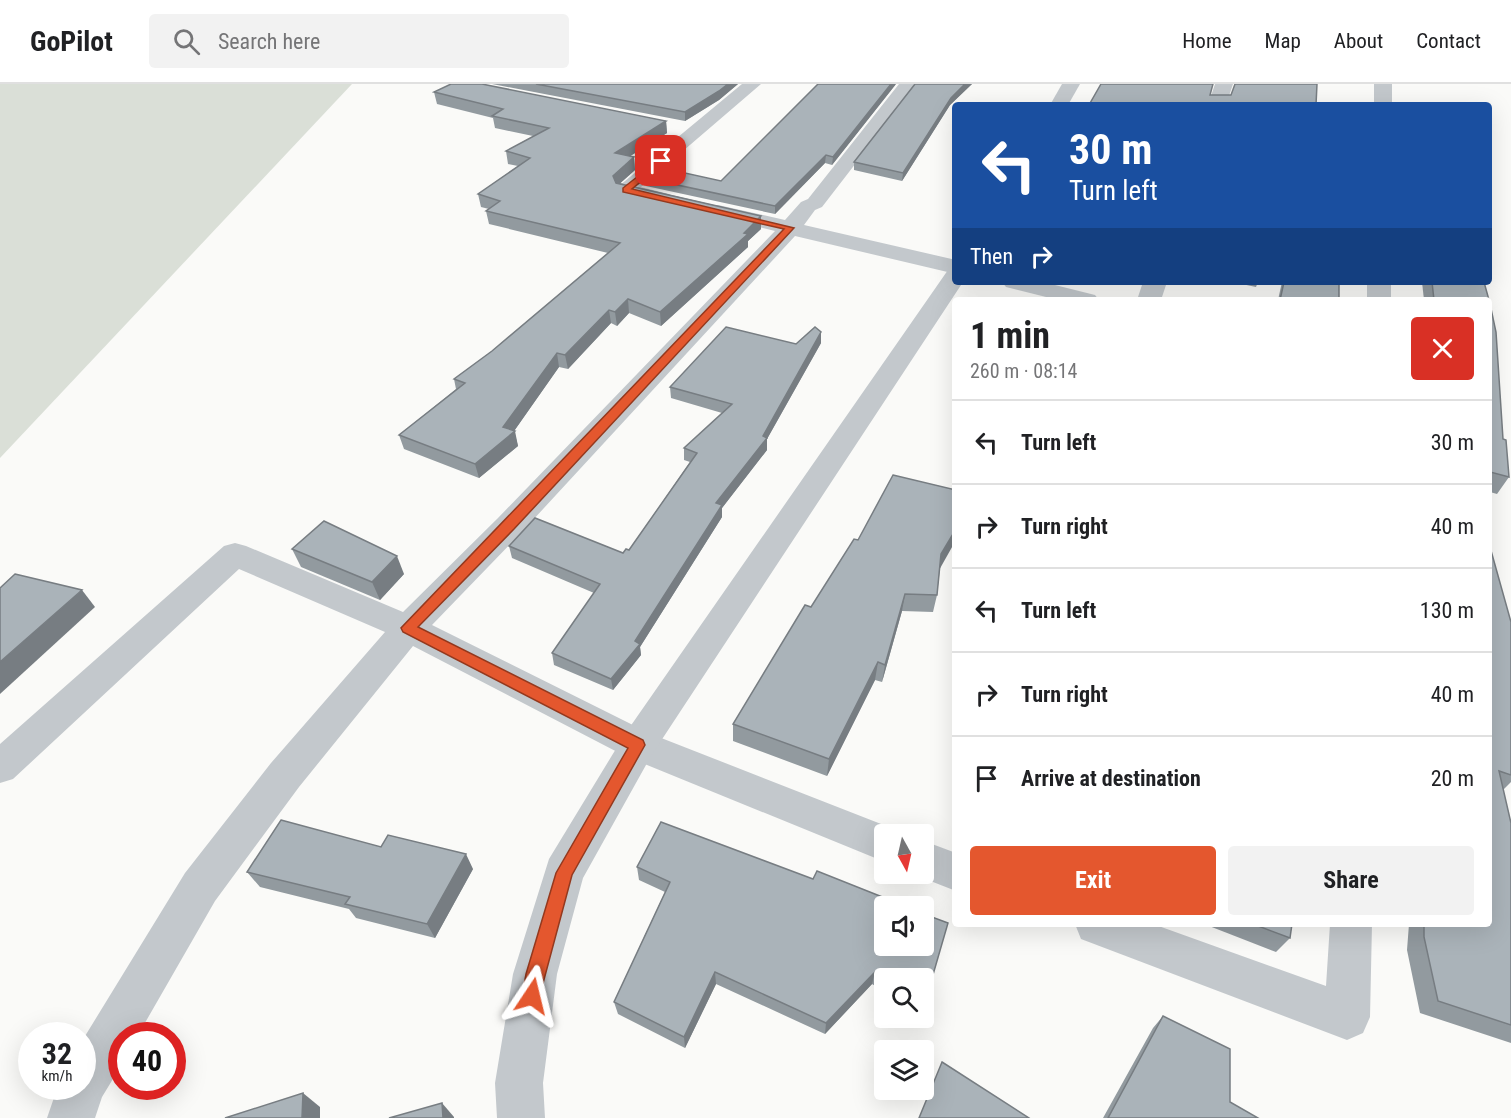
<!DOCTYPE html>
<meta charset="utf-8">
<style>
:root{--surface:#fff;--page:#f2f2f2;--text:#202124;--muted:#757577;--line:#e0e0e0;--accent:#e4572e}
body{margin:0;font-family:"Roboto Condensed",sans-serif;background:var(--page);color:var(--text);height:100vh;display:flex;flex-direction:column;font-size:22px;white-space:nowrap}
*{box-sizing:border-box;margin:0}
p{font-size:20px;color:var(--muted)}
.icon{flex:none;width:33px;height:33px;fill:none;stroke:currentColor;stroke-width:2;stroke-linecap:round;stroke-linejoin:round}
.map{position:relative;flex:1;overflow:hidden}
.panel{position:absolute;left:952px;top:213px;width:540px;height:630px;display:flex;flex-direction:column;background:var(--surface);border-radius:6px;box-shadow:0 6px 24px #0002}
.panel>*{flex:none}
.guide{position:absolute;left:952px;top:18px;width:540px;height:183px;border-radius:6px;box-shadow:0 6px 24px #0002;background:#1a4fa0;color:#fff;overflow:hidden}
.needle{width:39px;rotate:172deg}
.fabs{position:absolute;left:874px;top:740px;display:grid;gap:12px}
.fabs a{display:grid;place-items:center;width:60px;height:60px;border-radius:6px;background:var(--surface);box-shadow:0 6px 24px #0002;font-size:30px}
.speed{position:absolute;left:18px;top:938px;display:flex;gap:12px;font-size:30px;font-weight:700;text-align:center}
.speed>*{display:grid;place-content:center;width:78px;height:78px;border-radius:50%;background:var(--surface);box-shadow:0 6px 24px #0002;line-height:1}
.speed small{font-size:15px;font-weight:400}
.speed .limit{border:9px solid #d22;background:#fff;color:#111}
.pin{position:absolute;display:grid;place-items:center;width:51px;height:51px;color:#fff;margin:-26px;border-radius:12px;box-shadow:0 3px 9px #0006}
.me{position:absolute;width:66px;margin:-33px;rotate:10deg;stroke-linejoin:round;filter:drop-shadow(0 0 4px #0008)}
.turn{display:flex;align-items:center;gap:21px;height:126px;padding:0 18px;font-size:27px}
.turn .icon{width:78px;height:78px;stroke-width:2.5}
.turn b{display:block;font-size:42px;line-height:51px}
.then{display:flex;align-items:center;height:57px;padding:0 18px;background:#0003;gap:12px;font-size:22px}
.round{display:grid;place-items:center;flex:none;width:63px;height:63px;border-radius:6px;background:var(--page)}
.head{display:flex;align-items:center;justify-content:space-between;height:102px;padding:0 18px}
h1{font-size:36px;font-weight:700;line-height:45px}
.button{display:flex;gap:12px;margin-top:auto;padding:12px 18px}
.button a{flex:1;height:69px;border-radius:6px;background:var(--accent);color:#fff;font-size:24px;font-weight:700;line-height:69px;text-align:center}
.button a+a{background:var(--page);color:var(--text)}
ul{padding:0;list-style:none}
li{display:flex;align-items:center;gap:18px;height:84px;padding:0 18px;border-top:2px solid var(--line)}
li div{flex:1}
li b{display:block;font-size:22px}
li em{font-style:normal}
header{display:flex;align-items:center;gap:36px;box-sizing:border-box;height:84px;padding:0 30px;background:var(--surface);border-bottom:2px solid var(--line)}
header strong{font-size:28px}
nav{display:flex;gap:33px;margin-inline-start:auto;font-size:21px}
.search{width:420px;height:54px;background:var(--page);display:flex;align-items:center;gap:15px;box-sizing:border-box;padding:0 21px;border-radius:6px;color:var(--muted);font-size:22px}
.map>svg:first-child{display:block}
.green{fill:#dadfd7}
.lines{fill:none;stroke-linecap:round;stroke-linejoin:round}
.minor{fill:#c3c8cc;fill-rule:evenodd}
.tertiary{fill:#c3c8cc;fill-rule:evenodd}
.wall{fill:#929a9f}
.shaded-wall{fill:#777d82}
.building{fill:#aab3b9;stroke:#777d82;stroke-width:1.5}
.route{fill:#e4572e;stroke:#94391e;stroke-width:1.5}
</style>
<header>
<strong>GoPilot</strong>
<div class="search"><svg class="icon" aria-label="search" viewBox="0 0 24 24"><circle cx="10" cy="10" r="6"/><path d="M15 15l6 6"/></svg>Search here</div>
<nav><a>Home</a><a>Map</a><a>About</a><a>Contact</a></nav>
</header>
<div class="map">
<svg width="1511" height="1034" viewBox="0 0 1511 1034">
<rect width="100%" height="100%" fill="#fafaf8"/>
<!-- green -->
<path class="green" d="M0,0H352L0,374Z"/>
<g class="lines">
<!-- minor -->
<g class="minor">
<path d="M742,0H761L641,103L669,110L672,114L669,118L662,120L619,110L616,106L619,102Z"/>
<path d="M899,0H917L822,123L815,126L804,141L956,176V190L795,152L520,450L432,541L651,650L899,747L901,750H885V778L625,672L413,562L299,703L215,817L138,951H122V980L102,1013L95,1034H47L58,1002H82V957L185,789L271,679L385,548L239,485L13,695L0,699V660L224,462L235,459L246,462L403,528L498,434L775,147L711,131L707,127L711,123L718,121L785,136L801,118L808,115Z"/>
<path d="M1215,0H1233L1226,21H1208Z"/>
<rect x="1374" y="0" width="18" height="21"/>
<path d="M1002,198H1043L1095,211L1099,216H1058L1006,203Z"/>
<path d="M1143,198H1167L1161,216H1137Z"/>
<rect x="1367" y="198" width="24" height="18"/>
<path d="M924,757L956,769V807L910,789H924Z"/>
<path d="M1075,840H1153L1326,902L1330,840H1372L1370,933L1363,949L1347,956L1081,855Z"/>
</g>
<!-- tertiary -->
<g class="tertiary">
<path d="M1062,0H1080L1068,21H1050Z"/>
<path d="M956,184V198H963L651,672L583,794L557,890L543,999L545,1034H497L495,999L513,890L549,775L625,650L948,186Z"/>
</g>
</g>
<!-- wall -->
<g class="wall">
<path d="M492,0H738L719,16L685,37Z"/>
<path d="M896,0L832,81L825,79L775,130L646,102L645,94L721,97Z"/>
<path d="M915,0H972L950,21L902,97L854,86V78Z"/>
<path d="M434,8L666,37L667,49L630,72L634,73L635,86L620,99L761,132V145L748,157V163L661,242L629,229L617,242L611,239L568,285L559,283L514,347L518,362L479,394L404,365L399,351L456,305L454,295L492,267L608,169L489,140L486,127L489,125L481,123L478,110L518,82L508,80L506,67L533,52L495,44L493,34L437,20Z"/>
<path d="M1232,198H1258L1256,203Z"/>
<path d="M1282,198H1339V216H1278Z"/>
<path d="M1422,198H1484L1489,216H1424Z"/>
<path d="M1490,220L1503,355L1509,393L1497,410L1490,408Z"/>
<path d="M821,248V259L767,355V366L722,424V433L640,563L641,571L613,606L554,581L552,569L594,509L512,474L509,462L623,469L629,466L690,378L684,376V364L722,329L671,314L670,303L796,260Z"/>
<path d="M1490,463L1511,692V698L1503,706L1511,739V959L1420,929L1407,866L1409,840H1490Z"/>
<path d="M292,465L404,490L380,516L301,483Z"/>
<path d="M940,484L937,511L933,528L902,527L882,598L875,596L827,692L733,657V640L811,523Z"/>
<path d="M381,763L473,785L435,854L356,834L349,825L260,803L247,788Z"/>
<path d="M637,783L813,795L948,839L924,919V894H885V908L872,900L825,950L716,900L685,964L618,930L614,918L665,808L639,796Z"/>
<path d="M1204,840H1292L1290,854L1276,868Z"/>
<path d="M1163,932L1230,1018L1258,1034H1103L1153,944Z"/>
</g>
<!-- shaded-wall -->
<g class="shaded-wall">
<path d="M728,0H738L719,16L685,37V28Z"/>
<path d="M891,0H896L832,81L833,73Z"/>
<path d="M965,0H972L950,21L902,97L903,89L951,14Z"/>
<path d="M666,37L667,49L616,81L615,69Z"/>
<path d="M826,71L825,79L775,130V122Z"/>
<path d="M634,73L635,86L614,105L613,92Z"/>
<path d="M761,132V145L748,157V163L661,242L660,228Z"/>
<path d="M628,215L629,229L617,242L615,228Z"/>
<path d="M609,226L611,239L568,285L565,271Z"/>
<path d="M821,248V259L767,355V366L722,424V433L640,563L641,571L613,606L611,595L635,557L716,419L763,352Z"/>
<path d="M557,269L559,283L512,350L515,347L518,362L479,394L475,380L503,343Z"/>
<path d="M956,445V456L938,488L941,470Z"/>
<path d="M397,472L404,490L380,516L372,498Z"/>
<path d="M82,506L95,523L0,610V578Z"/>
<path d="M905,510L902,527L882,598L885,581Z"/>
<path d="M878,578L875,596L827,692L829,675Z"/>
<path d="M466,770L473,785L435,854L427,840Z"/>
<path d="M715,888L716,900L685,964L684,953Z"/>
<path d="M875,888L872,900L825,950L826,939Z"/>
<path d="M303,1009L320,1023V1034H302Z"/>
<path d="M442,1019L454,1033V1034H443Z"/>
</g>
<!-- building -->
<g class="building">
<path d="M451,0H482L666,37L615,69L634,73L613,92L616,99L761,132L744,149L748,150L660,228L628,215L615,228L609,226L565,271L557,269L503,343L515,347L475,380L399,351L465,299L454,295L492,267L620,159L486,127L500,117L478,110L530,74L506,67L549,44L492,32L503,25L434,8Z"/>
<path d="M536,0H728L719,7L685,28Z"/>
<path d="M818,0H891L833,73L826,71L775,122L645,94L658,83L721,97Z"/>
<path d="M915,0H965L951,14L903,89L854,78Z"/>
<path d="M1101,0H1213L1210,11H1231L1235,0H1317L1316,21H1089Z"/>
<path d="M1284,198H1339V216H1280Z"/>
<path d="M1432,198H1484L1489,216H1434Z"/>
<path d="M1490,220L1496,248L1503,355L1506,356L1509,393L1490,388Z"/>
<path d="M726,243L796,260L815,243L821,248L763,352L767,354L716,419L722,421L635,557L640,560L611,595L552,569L600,500L509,462L535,434L623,469L626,465L629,466L697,369L684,364L732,320L670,303Z"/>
<path d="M893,391L956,406V445L941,470L937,511L905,510L885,581L878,578L829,675L733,640L805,521L811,523L854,455L858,456Z"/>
<path d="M324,437L397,472L372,498L292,465Z"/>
<path d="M1490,463L1511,538V691L1499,687L1511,739V941L1438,917L1424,853V840H1490Z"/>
<path d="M15,490L82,506L0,578V504Z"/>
<path d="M281,736L381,763L388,751L466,770L427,840L345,820L350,813L247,788Z"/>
<path d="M661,738L813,795L817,787L905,822H885V861H924V830L948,839L926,915L924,914V894H886L875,888L826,939L715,888L684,953L614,918L670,798L637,783Z"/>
<path d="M1253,840H1292L1290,854Z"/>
<path d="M1163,932L1230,965V1018L1258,1034H1108Z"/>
<path d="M942,978L1029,1034H919Z"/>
<path d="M303,1009L302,1034H225Z"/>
<path d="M442,1019L443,1034H389Z"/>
</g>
<!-- route -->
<path class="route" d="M661,74L664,75V79L632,105L794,144L514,445L418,543L643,656L645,661L572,791L538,918L532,921L525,918L522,912L526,890L556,789L628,664L403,548L401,544L784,145L623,108V104Z"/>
</svg>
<div class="fabs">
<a><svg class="needle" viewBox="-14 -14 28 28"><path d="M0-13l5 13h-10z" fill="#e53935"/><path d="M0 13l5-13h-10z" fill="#757577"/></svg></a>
<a><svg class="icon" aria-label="sound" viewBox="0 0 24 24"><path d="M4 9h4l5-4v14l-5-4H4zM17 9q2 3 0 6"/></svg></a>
<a><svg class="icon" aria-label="search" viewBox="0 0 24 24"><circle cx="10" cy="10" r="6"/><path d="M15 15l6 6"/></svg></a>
<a><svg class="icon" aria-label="layers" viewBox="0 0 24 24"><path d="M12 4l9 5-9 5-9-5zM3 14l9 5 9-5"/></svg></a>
</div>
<div class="speed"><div>32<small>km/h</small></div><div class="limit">40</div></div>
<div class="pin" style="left:661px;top:77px;background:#d93025"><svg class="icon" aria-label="arrive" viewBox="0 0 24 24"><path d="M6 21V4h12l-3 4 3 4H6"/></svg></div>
<svg class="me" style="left:532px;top:912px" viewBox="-20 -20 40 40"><path d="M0-17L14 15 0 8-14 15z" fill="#e4572e" stroke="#fff" stroke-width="4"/></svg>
<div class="guide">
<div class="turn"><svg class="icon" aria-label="left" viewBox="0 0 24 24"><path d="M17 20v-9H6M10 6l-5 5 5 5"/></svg><div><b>30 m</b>Turn left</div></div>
<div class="then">Then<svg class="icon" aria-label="right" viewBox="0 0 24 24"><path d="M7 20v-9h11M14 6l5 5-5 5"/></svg></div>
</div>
<section class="panel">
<div class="head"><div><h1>1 min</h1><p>260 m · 08:14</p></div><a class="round" style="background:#d93025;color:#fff"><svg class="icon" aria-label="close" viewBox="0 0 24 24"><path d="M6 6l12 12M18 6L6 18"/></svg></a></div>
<ul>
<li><svg class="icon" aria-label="left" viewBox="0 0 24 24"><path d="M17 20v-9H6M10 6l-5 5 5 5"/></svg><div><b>Turn left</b></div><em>30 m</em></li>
<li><svg class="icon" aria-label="right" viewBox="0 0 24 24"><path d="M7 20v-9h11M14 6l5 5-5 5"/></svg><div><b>Turn right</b></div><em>40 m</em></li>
<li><svg class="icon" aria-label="left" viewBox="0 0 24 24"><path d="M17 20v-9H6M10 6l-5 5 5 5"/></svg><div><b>Turn left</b></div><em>130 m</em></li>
<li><svg class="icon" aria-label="right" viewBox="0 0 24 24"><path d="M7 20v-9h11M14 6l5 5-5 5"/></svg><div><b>Turn right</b></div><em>40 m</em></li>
<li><svg class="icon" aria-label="arrive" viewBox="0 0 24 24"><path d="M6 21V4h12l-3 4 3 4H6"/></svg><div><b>Arrive at destination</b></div><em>20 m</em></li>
</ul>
<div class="button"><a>Exit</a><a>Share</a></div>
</section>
</div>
